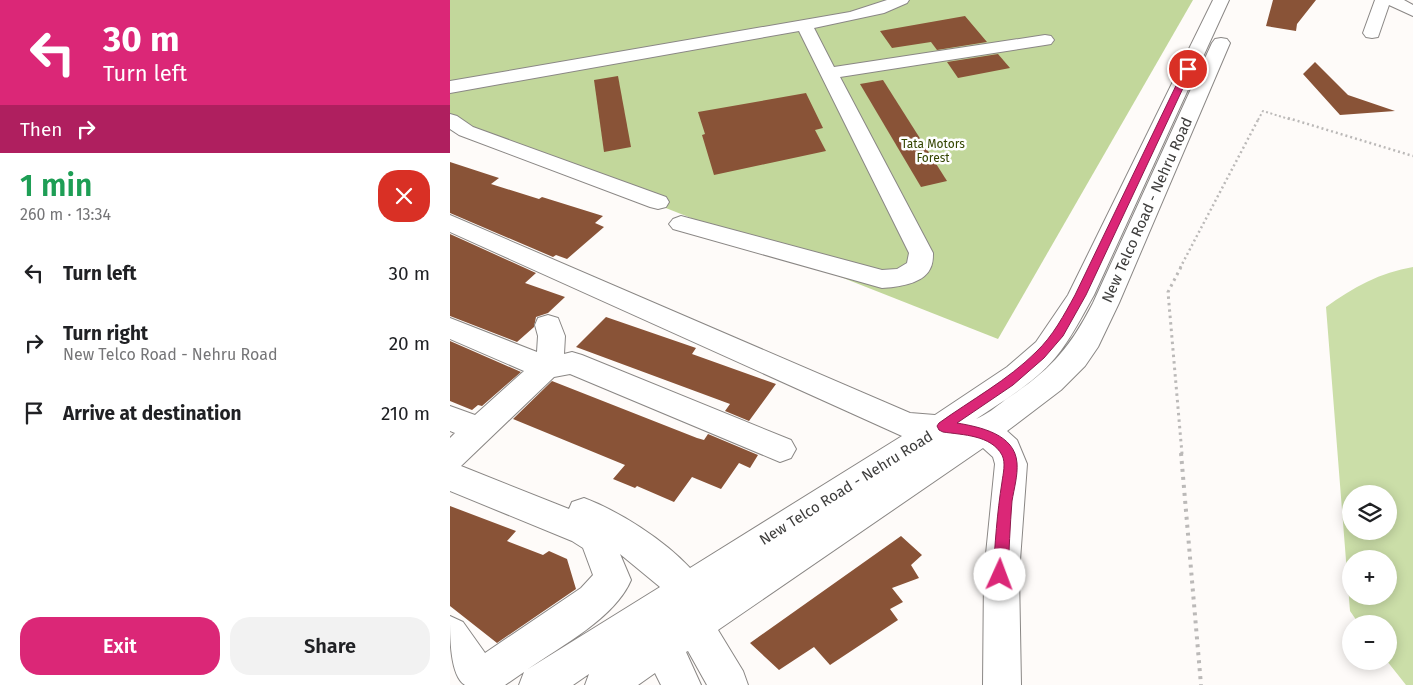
<!DOCTYPE html>
<meta charset="utf-8">
<style>
:root{--surface:#fff;--page:#f2f2f2;--text:#202124;--muted:#757577;--accent:#db2777}
body{margin:0;font-family:"Fira Sans",sans-serif;background:var(--page);color:var(--text);height:100vh;display:flex;flex-direction:column;font-size:19px;white-space:nowrap}
*{box-sizing:border-box;margin:0}
p{font-size:16px;color:var(--muted)}
.icon{flex:none;width:28px;height:28px;fill:none;stroke:currentColor;stroke-width:2;stroke-linecap:round;stroke-linejoin:round}
.map{position:relative;flex:1;overflow:hidden}
.panel{display:flex;flex-direction:column;background:var(--surface);width:450px}
.panel>*{flex:none}
.banner{background:#db2777;color:#fff;overflow:hidden}
.tools{position:absolute;left:892px;top:485px;display:grid;gap:10px}
.tools a{display:grid;place-items:center;width:55px;height:55px;border-radius:50%;background:var(--surface);box-shadow:0 2px 12px #0003;font-size:25px}
.pin{position:absolute;display:grid;place-items:center;width:42px;height:42px;color:#fff;margin:-21px;border:2px solid #fff;border-radius:50%;box-shadow:0 1px 5px #0007}
.me{position:absolute;width:55px;margin:-28px;rotate:2deg;stroke-linejoin:round;filter:drop-shadow(0 0 4px #0008)}
.turn{display:flex;align-items:center;gap:18px;height:105px;padding:0 20px;font-size:22px}
.turn .icon{width:65px;height:65px;stroke-width:2.5}
.turn b{display:block;font-size:35px;line-height:42px}
.then{display:flex;align-items:center;height:48px;padding:0 20px;background:#0003;gap:10px;font-size:19px}
.round{display:grid;place-items:center;flex:none;width:52px;height:52px;border-radius:20px;background:var(--page)}
.summary{display:flex;align-items:center;justify-content:space-between;height:85px;padding:0 20px}
h1{font-size:30px;font-weight:600;line-height:38px;color:#1e9e55}
.action{display:flex;gap:10px;margin-top:auto;padding:10px 20px}
.action a{flex:1;height:58px;border-radius:20px;background:var(--accent);color:#fff;font-size:20px;font-weight:600;line-height:58px;text-align:center}
.action a+a{background:var(--page);color:var(--text)}
ul{padding:0;list-style:none}
li{display:flex;align-items:center;gap:15px;height:70px;padding:0 20px}
li div{flex:1}
li b{display:block;font-size:19px}
li em{font-style:normal}
main{display:flex;flex:1;min-height:0}
.map>svg:first-child{display:block}
.green{fill:#cbdea8;fill-rule:evenodd}
.forest{fill:#c2d79b}
.building{fill:#895337}
.lines{fill:none;stroke-linecap:round;stroke-linejoin:round}
.minor-casing{stroke:#8a8785;stroke-width:2}
.path-far3{stroke:#bbb9b8;stroke-width:2;stroke-dasharray:2 2.5;stroke-linecap:butt}
.path-far2{stroke:#bbb9b8;stroke-width:2.5;stroke-dasharray:2 3;stroke-linecap:butt}
.path-far1{stroke:#bbb9b8;stroke-width:3;stroke-dasharray:2.5 4;stroke-linecap:butt}
.path{stroke:#bbb9b8;stroke-width:4;stroke-dasharray:3 5;stroke-linecap:butt}
.minor{fill:#fff;fill-rule:evenodd}
.route{fill:#db2777;stroke:#8e194d}
.labels{text-anchor:middle;stroke-width:5;stroke-linejoin:round;paint-order:stroke}
.far-park-label{font-size:12px;fill:#344500;stroke:#fff}
.street-label{font-size:15px;fill:#3e3d3c;stroke:#fff}
</style>
<main>
<section class="panel">
<div class="banner">
<div class="turn"><svg class="icon" aria-label="left" viewBox="0 0 24 24"><path d="M17 20v-9H6M10 6l-5 5 5 5"/></svg><div><b>30 m</b>Turn left</div></div>
<div class="then">Then<svg class="icon" aria-label="right" viewBox="0 0 24 24"><path d="M7 20v-9h11M14 6l5 5-5 5"/></svg></div>
</div>
<div class="summary"><div><h1>1 min</h1><p>260 m · 13:34</p></div><a class="round" style="background:#d93025;color:#fff"><svg class="icon" aria-label="close" viewBox="0 0 24 24"><path d="M6 6l12 12M18 6L6 18"/></svg></a></div>
<ul>
<li><svg class="icon" aria-label="left" viewBox="0 0 24 24"><path d="M17 20v-9H6M10 6l-5 5 5 5"/></svg><div><b>Turn left</b></div><em>30 m</em></li>
<li><svg class="icon" aria-label="right" viewBox="0 0 24 24"><path d="M7 20v-9h11M14 6l5 5-5 5"/></svg><div><b>Turn right</b><p>New Telco Road - Nehru Road</p></div><em>20 m</em></li>
<li><svg class="icon" aria-label="arrive" viewBox="0 0 24 24"><path d="M6 21V4h12l-3 4 3 4H6"/></svg><div><b>Arrive at destination</b></div><em>210 m</em></li>
</ul>
<div class="action"><a>Exit</a><a>Share</a></div>
</section>
<div class="map">
<svg width="963" height="685" viewBox="0 0 963 685">
<rect width="100%" height="100%" fill="#fefbf9"/>
<!-- green -->
<path class="green" d="M963,267V685H956L937,661H939V624H909L900,611L876,307C902,288 931,272 963,267ZM901,494H939V531H901ZM901,559H939V596H901Z"/>
<!-- forest -->
<path class="forest" d="M0,0H743L548,339L0,123Z"/>
<!-- building -->
<g class="building">
<path d="M823,0H866L847,24L846,31L816,26Z"/>
<path d="M515,16L537,42L487,50L481,42L442,48L430,31Z"/>
<path d="M548,54L560,68L508,78L497,62Z"/>
<path d="M865,62L898,95L945,111L890,115L853,74Z"/>
<path d="M168,76L181,147L154,152L144,80Z"/>
<path d="M433,80L497,181L471,187L410,84Z"/>
<path d="M356,93L373,128L365,130L376,151L264,175L252,135L255,134L248,112Z"/>
<path d="M0,162L49,178L41,184L89,199L92,197L153,216L145,223L154,227L117,259L106,255L103,257L0,213Z"/>
<path d="M0,234L86,273L75,283L115,297L98,313L86,317L84,327L67,342L0,316Z"/>
<path d="M156,317L246,348L242,354L326,384L299,421L275,411L280,404L126,347Z"/>
<path d="M0,341L71,372L32,406L28,405L22,410L0,401Z"/>
<path d="M102,381L247,438L254,440L258,434L308,455L300,468L289,463L271,489L242,477L224,502L187,486L185,488L163,479L175,465L63,419Z"/>
<path d="M0,506L66,531L57,541L93,555L99,551L117,559L126,589L47,643L0,606Z"/>
<path d="M451,536L472,555L461,565L469,578L442,588L453,602L440,609L448,620L380,665L364,647L329,670L300,643Z"/>
</g>
<g class="lines">
<defs>
<g id="minor">
<path d="M437,0H459L457,3L434,13L364,28L384,67L595,35L601,36L604,40L601,44L595,45L390,77L483,253C483,258 483,264 480,269C473,284 447,287 432,288L223,229L219,224L223,219L231,216L432,270L447,269L457,263L459,253L349,31L0,93V81L400,12Z"/>
<path d="M763,0H779L644,295C632,316 621,339 605,358C584,383 553,401 526,419C536,415 546,407 555,400C599,371 619,350 643,303L762,43L765,39L771,38L777,39L780,43L669,303L648,347L635,366L611,390L557,431L567,440L577,464L569,574L571,685H533L534,574L545,464L543,457L533,448L268,630L293,671L298,685H257L238,651L236,652L251,685H211L205,673L188,685H135L139,674L123,685H69L74,672L55,685H15C0,676 0,637 0,616L13,622L35,653L131,588L143,575L133,548L122,541L0,491V438L5,433L0,431V406L25,415L74,371L0,339V318L87,352L88,336L85,325L88,318L98,315L108,318L115,336L114,354L122,352L132,355L341,440L346,449L341,458L330,462L120,374L104,377L11,466L119,509L122,502L134,498C169,511 214,540 240,568L452,436L0,232V215L460,413L485,415L557,367L586,342L618,295ZM170,554L210,587L78,669C111,646 165,618 181,580Z"/>
<path d="M925,0H954L963,5V16L939,5L928,37L922,38L916,37L913,33Z"/>
<path d="M0,114L7,116L23,127L216,197L219,202L216,207L208,209L200,207L9,135L0,129Z"/>
</g>
</defs>
<!-- minor casing -->
<use href="#minor" class="minor-casing"/>
<!-- path-far3 -->
<path class="path-far3" d="M808,120L813,111L842,120"/>
<!-- path-far2 -->
<g class="path-far2">
<path d="M838,118L963,156"/>
<path d="M730,268L809,118"/>
</g>
<!-- path-far1 -->
<path class="path-far1" d="M731,267L718,292L732,454"/>
<!-- path -->
<path class="path" d="M731,453L751,685"/>
<!-- minor -->
<use href="#minor" class="minor"/>
</g>
<!-- route -->
<path class="route" d="M738,67L742,69L636,295L613,336L594,358L563,385L507,423C530,427 565,434 567,463C568,475 564,489 562,501C560,526 559,551 558,575L555,580L550,582L545,580L543,575C545,544 547,513 552,482C553,474 556,463 552,455C541,435 513,435 493,432L489,430L487,426L489,423C521,400 558,380 586,352C603,336 614,315 625,295L734,69Z"/>
<g class="labels">
<!-- far-park labels -->
<g class="far-park-label">
<text x="483" y="148">Tata Motors<tspan x="483" dy="14">Forest</tspan></text>
</g>
<!-- street labels -->
<g class="street-label">
<text transform="translate(697 210) rotate(-66)" y="5">New Telco Road - Nehru Road</text>
<text transform="translate(396 488) rotate(-32)" y="5">New Telco Road - Nehru Road</text>
</g>
</g>
</svg>
<div class="tools">
<a><svg class="icon" aria-label="layers" viewBox="0 0 24 24"><path d="M12 4l9 5-9 5-9-5zM3 14l9 5 9-5"/></svg></a>
<a>+</a>
<a>−</a>
</div>
<div class="pin" style="left:738px;top:69px;background:#d93025"><svg class="icon" aria-label="arrive" viewBox="0 0 24 24"><path d="M6 21V4h12l-3 4 3 4H6"/></svg></div>
<svg class="me" style="left:550px;top:575px" viewBox="-20 -20 40 40"><circle r="19" fill="#fff"/><path d="M0-13L10 11 0 6-10 11z" fill="#db2777"/></svg>
</div>
</main>
